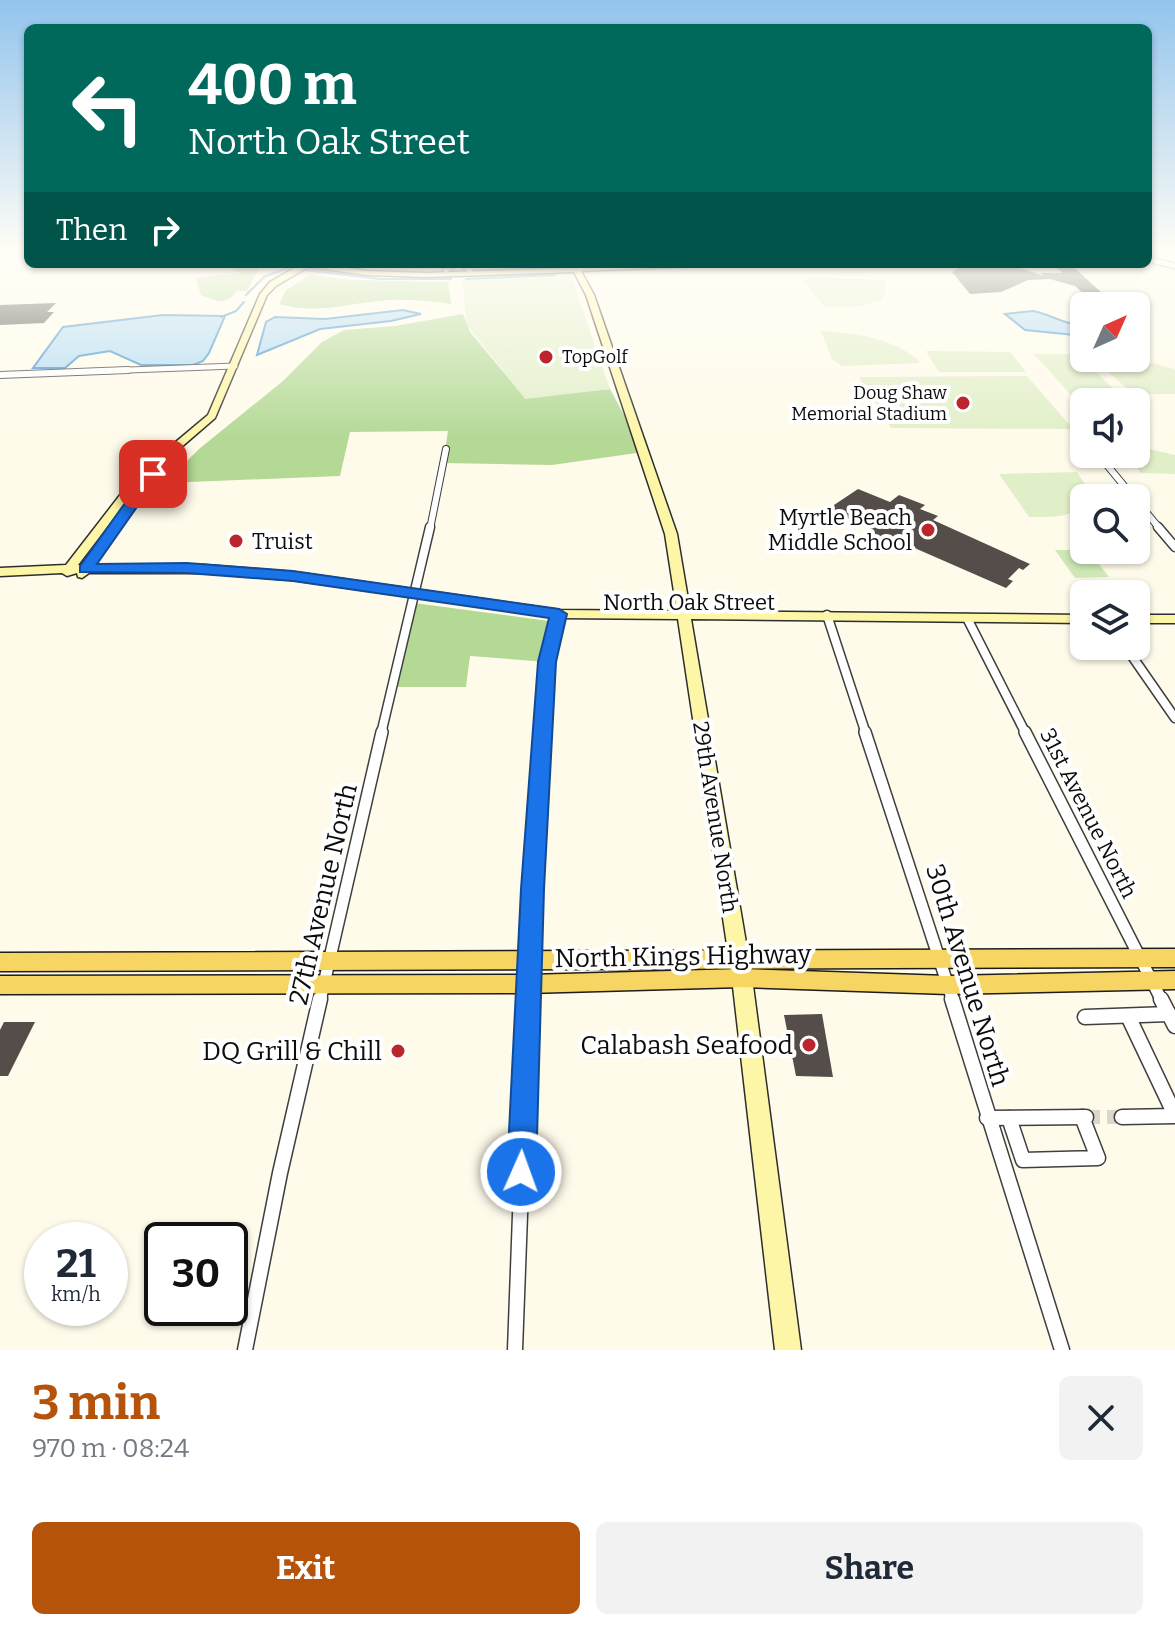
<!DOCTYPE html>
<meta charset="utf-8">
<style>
:root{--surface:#fff;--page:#f2f2f3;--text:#1f2937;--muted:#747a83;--accent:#b45309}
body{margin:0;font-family:Bitter,serif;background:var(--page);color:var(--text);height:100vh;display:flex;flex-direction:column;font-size:30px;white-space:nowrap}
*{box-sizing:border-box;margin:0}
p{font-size:26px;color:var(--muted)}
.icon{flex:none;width:44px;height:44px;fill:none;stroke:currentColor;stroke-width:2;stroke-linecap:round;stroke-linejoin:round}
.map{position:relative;height:1350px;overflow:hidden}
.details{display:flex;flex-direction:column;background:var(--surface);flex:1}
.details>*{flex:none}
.banner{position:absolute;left:24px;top:24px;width:1128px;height:244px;border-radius:12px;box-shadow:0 2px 6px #0004;background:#00695c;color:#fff;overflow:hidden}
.needle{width:52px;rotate:45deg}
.fabs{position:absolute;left:1070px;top:292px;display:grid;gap:16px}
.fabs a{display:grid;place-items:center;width:80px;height:80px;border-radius:12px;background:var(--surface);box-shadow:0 2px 6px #0004;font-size:40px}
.speed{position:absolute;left:24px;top:1222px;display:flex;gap:16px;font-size:40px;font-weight:700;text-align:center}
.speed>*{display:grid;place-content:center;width:104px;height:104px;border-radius:50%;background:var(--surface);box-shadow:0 2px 6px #0004;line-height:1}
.speed small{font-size:20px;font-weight:400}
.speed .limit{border:4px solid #111;border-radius:12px;background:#fff;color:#111}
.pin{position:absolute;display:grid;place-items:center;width:68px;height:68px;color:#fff;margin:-34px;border-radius:16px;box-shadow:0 4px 12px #0006}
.me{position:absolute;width:88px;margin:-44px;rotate:2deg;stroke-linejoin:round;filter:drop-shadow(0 0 6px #0008)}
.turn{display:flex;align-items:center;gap:28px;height:168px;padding:0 32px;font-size:36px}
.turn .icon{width:104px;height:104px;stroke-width:2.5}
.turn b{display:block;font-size:56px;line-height:68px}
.then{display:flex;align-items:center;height:76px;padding:0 32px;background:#0003;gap:16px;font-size:30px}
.round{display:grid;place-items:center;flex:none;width:84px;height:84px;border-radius:12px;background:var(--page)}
.headline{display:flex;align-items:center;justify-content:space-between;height:136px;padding:0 32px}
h1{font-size:48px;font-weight:700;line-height:60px;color:var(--accent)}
.primary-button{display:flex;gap:16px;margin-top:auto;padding:16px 32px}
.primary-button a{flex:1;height:92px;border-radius:12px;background:var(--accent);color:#fff;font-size:32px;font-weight:700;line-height:92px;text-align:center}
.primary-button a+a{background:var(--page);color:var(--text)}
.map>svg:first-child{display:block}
.green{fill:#cfe8b6}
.forest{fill:#b3d995}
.pitch{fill:#e1efc8}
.water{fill:#b1dbf5;stroke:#398fcb;stroke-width:2}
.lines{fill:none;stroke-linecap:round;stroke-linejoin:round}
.stream{stroke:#398fcb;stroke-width:2}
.building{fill:#544d49}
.street-tunnel{stroke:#dbd7ca;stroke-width:14;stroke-dasharray:14 7;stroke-linecap:butt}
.street-far4-casing{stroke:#3f3f3f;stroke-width:7}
.street-far3-casing{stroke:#3f3f3f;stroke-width:8}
.street-far2-casing{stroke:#3f3f3f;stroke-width:11}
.street-far1-casing{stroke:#3f3f3f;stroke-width:14}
.street-casing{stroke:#3f3f3f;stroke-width:17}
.secondary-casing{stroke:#2e2e2e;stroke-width:3}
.primary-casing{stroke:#1d1d1d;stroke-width:3}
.street-far4{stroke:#fff;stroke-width:5}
.street-far3{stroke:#fff;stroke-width:6}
.street-far2{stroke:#fff;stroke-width:8}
.street-far1{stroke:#fff;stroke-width:11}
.street{stroke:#fff;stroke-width:14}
.secondary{fill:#fef6a7;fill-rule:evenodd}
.primary{fill:#f7d563;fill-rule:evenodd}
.route{fill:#1a73e8;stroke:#114b97;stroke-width:2}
.poi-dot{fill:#ba262b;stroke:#fff;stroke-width:3}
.labels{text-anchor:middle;stroke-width:8;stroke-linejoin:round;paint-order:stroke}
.far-poi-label{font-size:18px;fill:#0c0c0c;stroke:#fff;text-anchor:start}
.poi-label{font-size:22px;fill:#0c0c0c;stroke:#fff;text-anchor:end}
.street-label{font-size:22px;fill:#0c0c0c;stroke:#fff}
.near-street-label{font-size:26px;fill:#0c0c0c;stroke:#fff}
.near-poi-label{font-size:26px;fill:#0c0c0c;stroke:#fff;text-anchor:end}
</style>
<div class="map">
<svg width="1175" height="1350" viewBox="0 0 1175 1350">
<rect width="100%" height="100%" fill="#fffbeb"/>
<!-- green -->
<path class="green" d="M1055,550H1088L1109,577L1075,578Z"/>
<!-- forest -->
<g class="forest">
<path d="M205,264H249L259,268L247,291H237C225,306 217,301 201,295L196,278L240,273L229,267Z"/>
<path d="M310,275L350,280L448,282L451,304C430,301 409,299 387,300C350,303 316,315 279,304L286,290Z"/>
<path d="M463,314L470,332L525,398L610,389L644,452L552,465L443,463L448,431L350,432L340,476L165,483L199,449L283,381L322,342L344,330L395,326Z"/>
<path d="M414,603L556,622L547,662L470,656L466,687H393Z"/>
</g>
<!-- pitch -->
<g class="pitch">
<path d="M570,273L610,389L525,399L467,325L462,277Z"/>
<path d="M811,277L885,280V294L881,300L859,306L825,307L803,281Z"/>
<path d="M821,331C858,334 893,337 921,363L842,366L832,359Z"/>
<path d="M926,351L1010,352L1026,372H939Z"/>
<path d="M1034,354H1078L1121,396H1072Z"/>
<path d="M1094,359H1134L1175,369V394H1133Z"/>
<path d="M1027,376L1073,429L891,428L859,377Z"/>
<path d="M1136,446L1175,455V474L1141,473L1126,454H1136Z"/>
<path d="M1077,472L1090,492L1087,498H1084V504C1071,519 1048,517 1029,517L999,474Z"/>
</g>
<!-- water -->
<g class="water">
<path d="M403,310L421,314L391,321L320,329L257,355L266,322L275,317L325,319Z"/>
<path d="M1033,311C1048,313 1072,329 1084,323V336L1025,330L1005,314Z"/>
<path d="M163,315L225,316L209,353L203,361L193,365H141L110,351L79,356L65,368H33L63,327Z"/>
</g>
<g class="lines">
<!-- stream -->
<g class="stream">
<path d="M305,270L380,279H451"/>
<path d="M466,279L555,275"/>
<path d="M246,295L264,277L290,267"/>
<path d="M221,317L236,311L244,302"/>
</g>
</g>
<!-- building -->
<g class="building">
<path d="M967,264H1008L1044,276L1040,273H1063L1052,264H1070L1103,294H1084L1075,286L1050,279L1028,280L1001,292L970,294L952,272Z"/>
<path d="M56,303L47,312H54L44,323L0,325V305Z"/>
<path d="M858,489L890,502L899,495L925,505L920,509L938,516L933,520L1030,564L1023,570L1019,568L1008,579L1013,581L1006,588L894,539L892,547L883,548L873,530L828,509Z"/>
<path d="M822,1014L833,1077L796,1076L784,1015Z"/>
<path d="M4,1022H35L8,1076H0V1030Z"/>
</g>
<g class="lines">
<!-- street-tunnel -->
<path class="street-tunnel" d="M1086,1117H1122"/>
<defs>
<g id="street-far4">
<path d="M1148,259L1175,266"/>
<path d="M462,264L470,270"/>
<path d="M446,270L455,264"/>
<path d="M76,372L235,366"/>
</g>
<g id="street-far3">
<path d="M0,375L128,370"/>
<path d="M1081,433L1084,437"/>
<path d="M1098,454L1134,498"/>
<path d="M1136,500L1160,529"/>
<path d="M430,529L446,449"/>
</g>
<g id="street-far2">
<path d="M1158,527L1175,547"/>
<path d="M827,615L866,734"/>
<path d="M967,618L1026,734"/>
<path d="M1125,646L1175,718"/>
<path d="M381,734L430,527"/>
<path d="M542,734L547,662L559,614"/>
</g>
<g id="street-far1">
<path d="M865,732L953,1001"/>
<path d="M1025,732L1162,1001"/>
<path d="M320,1001L382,732"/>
<path d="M528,1001L542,732"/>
</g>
<g id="street">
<path d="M952,999L1062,1350"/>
<path d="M1161,999L1175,1026"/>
<path d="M1128,1016L1175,1115"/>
<path d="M1085,1017L1169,1014"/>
<path d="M1122,1117L1175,1116"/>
<path d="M987,1118L1086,1117"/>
<path d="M1009,1118L1023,1160L1098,1158L1082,1117"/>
<path d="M245,1350L280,1173L320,999"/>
<path d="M515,1350L528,999"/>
</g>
<g id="secondary">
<path d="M301,264H319L367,271L426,273L572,268L571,264H577L579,267L671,264H857L854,266L730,265L581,271L594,295L677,534L690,611L1084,615V623L691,619L752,978L801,1350H775L732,978L678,619L559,618L293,580L204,573H89L82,578L78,577L77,573L67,576L62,573L0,576V568L66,565L134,477L208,415L260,294L270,282ZM308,267L367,275L426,277L574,272L586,295L665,534L677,611L559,610L293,572L204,565H94L147,490L142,487L138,488L82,565H78L142,481L215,418L267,295L276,286Z"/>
<rect x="1136" y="615" width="39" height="8"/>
</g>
<g id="primary">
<path d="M1175,949V967L0,971V953Z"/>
<path d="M742,969L948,976L1175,971V989L948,994L742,987L528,993L0,994V976L528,975Z"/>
</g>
</defs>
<!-- street-far4 casing -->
<use href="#street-far4" class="street-far4-casing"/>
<!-- street-far3 casing -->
<use href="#street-far3" class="street-far3-casing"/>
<!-- street-far2 casing -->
<use href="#street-far2" class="street-far2-casing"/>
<!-- street-far1 casing -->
<use href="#street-far1" class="street-far1-casing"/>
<!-- street casing -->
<use href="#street" class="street-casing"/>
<!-- secondary casing -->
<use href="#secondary" class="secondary-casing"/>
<!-- primary casing -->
<use href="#primary" class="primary-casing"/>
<!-- street-far4 -->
<use href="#street-far4" class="street-far4"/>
<!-- street-far3 -->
<use href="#street-far3" class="street-far3"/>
<!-- street-far2 -->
<use href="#street-far2" class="street-far2"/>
<!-- street-far1 -->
<use href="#street-far1" class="street-far1"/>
<!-- street -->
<use href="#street" class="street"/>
<!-- secondary -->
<use href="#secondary" class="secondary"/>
<!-- primary -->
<use href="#primary" class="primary"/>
</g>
<!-- sky -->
<linearGradient id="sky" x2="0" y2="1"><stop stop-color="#92c4ed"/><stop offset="0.57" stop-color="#fffdf6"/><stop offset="1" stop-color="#fffdf6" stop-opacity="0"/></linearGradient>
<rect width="1175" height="440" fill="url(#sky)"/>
<!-- route -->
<path class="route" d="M153,469L160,474L97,564L187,563L293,571L559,609L567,614L556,662L544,889L536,1172L532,1182L521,1186L511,1182L507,1172L521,889L538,662L549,618L293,581L187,573L80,572V566L148,471Z"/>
<!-- markers -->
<g class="poi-dot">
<circle cx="546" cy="357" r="8"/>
<circle cx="963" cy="403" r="8"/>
<circle cx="928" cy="530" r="8"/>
<circle cx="236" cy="541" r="8"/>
<circle cx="809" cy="1045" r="8"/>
<circle cx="398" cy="1051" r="8"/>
</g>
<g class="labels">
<!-- far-poi labels -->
<g class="far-poi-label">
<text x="562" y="363">TopGolf</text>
<text x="947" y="399" text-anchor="end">Doug Shaw<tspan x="947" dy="21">Memorial Stadium</tspan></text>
</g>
<!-- poi labels -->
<g class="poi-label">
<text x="912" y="525">Myrtle Beach<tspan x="912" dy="25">Middle School</tspan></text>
<text x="252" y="549" text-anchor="start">Truist</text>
</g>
<!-- street labels -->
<g class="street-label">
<text x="689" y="610">North Oak Street</text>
<text transform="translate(1089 813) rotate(63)" y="8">31st Avenue North</text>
<text transform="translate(716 817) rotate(81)" y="8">29th Avenue North</text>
</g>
<!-- near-street labels -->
<g class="near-street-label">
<text transform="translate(323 894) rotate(-77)" y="9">27th Avenue North</text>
<text transform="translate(683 956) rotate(-1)" y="9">North Kings Highway</text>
<text transform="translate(968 975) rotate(73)" y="9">30th Avenue North</text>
</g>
<!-- near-poi labels -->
<g class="near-poi-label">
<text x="793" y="1054">Calabash Seafood</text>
<text x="382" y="1060">DQ Grill &amp; Chill</text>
</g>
</g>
</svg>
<div class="fabs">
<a><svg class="needle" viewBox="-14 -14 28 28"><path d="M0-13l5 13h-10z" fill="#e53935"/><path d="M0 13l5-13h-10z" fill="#747a83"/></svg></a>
<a><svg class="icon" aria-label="sound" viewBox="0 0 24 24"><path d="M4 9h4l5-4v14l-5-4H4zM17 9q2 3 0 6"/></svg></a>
<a><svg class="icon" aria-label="search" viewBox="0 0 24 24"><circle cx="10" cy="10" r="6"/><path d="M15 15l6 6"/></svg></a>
<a><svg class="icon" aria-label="layers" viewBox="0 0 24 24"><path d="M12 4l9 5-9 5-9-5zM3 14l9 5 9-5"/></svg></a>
</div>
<div class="speed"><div>21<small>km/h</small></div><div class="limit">30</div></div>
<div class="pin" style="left:153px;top:474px;background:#d93025"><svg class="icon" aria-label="arrive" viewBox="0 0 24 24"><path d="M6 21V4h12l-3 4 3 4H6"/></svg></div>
<svg class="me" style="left:521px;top:1172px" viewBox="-20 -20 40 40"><circle r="17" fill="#1a73e8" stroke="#fff" stroke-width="3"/><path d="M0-11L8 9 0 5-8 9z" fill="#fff"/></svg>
<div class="banner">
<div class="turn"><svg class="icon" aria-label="left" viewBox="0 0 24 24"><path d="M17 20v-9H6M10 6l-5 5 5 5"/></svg><div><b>400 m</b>North Oak Street</div></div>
<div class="then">Then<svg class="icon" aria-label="right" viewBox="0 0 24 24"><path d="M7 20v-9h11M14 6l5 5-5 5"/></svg></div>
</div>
</div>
<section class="details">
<div class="headline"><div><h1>3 min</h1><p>970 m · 08:24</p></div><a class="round"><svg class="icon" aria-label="close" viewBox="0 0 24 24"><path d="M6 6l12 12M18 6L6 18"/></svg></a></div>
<div class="primary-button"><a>Exit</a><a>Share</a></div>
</section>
